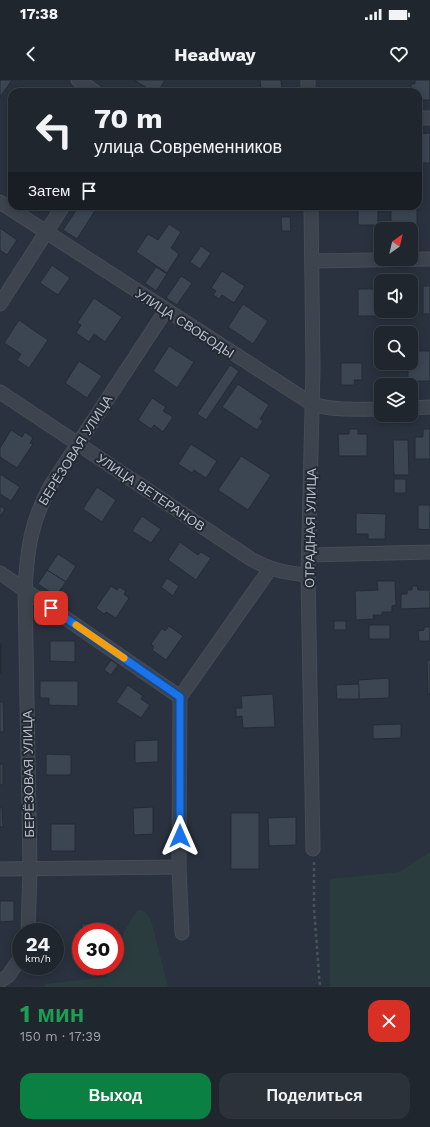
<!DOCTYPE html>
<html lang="ru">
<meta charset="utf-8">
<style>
:root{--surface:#1f262e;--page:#2c323a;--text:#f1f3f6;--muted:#a1a5aa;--line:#3c434a;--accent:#0b8043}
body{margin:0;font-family:"Work Sans",sans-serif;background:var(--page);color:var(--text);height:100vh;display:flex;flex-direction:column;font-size:15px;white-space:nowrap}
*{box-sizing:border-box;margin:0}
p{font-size:13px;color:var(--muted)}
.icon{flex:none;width:22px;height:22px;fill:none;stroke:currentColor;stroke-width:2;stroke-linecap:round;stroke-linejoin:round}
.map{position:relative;height:907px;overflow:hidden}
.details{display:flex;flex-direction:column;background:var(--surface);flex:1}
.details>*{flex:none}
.hud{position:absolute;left:8px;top:8px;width:414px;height:122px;border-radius:12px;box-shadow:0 2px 10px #0003,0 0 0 1px var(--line);background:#1f262e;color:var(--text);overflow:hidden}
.needle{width:26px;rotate:34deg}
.fabs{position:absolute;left:374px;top:142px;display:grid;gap:8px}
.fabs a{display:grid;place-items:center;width:44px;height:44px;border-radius:8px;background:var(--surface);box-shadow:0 2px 10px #0003,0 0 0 1px var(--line);font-size:20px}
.speed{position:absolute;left:12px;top:843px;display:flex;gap:8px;font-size:20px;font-weight:700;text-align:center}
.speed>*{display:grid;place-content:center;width:52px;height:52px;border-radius:50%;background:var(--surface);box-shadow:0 2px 10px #0003,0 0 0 1px var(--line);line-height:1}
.speed small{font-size:10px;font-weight:400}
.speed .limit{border:6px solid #d22;background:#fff;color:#111}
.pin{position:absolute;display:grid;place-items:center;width:34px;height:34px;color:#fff;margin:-17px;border-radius:8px;box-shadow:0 2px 6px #0006}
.me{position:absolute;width:44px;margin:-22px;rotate:0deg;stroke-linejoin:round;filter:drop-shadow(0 0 3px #0008)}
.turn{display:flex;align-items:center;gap:14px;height:84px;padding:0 20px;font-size:18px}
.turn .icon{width:52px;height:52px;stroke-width:2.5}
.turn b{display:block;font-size:28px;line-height:34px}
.then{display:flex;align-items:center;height:38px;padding:0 20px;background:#0003;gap:8px;font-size:15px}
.round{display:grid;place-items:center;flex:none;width:42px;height:42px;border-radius:12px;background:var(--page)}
.summary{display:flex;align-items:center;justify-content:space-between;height:68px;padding:0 20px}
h1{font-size:24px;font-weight:700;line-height:30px;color:#1e9e55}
.primary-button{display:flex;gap:8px;margin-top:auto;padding:8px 20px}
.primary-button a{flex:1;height:46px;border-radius:12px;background:var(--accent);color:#fff;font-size:16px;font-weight:700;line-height:46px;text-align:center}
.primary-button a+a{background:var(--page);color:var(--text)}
.status{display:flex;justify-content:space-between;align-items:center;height:28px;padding:0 20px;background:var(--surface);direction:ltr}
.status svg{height:11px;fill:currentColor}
header{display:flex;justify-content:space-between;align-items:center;height:52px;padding:0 20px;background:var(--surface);font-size:18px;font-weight:700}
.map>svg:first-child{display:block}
.green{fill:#2b3c3f}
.building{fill:#3c4653;stroke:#242b35}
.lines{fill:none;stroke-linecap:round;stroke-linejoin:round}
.street-casing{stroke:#464d57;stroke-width:15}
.path{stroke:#445557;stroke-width:2.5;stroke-dasharray:3 3;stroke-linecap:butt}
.street{stroke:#3d444e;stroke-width:13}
.route-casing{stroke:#114b97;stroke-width:10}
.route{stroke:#1a73e8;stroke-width:7}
.slow{stroke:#f59e0b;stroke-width:7}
.labels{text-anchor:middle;stroke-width:4;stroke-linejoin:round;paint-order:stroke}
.street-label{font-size:13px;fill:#b9bfc8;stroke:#222933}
</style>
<div class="status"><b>17:38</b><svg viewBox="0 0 49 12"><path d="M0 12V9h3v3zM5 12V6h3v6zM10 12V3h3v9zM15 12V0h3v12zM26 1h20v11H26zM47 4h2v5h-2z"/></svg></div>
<header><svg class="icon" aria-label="back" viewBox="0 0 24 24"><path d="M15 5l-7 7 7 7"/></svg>Headway<svg class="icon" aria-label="heart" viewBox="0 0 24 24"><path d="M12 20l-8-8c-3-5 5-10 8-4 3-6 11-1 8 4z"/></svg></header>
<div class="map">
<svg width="430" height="907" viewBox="0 0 430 907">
<rect width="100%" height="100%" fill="#29323e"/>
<!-- green -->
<g class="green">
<path d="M430,772V907H330V799L399,792Z"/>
<path d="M138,830L144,831L151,840L168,907H44L45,904L106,897L111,886H115C115,866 126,846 138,830Z"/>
</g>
<!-- building -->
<g class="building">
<path d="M0,0H12L0,17Z"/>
<path d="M134,0H165L158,12H154Z"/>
<path d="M260,0H281L282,10L261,11Z"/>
<path d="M415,0H430V20H418V12H411V4H415Z"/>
<path d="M430,53V83H418V54Z"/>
<path d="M12,93V104L7,101Z"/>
<path d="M79,126H98L77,159L63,150Z"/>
<rect x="358" y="126" width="20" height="19"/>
<path d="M391,129H417V148L391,147Z"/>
<path d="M281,137H290L291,151H282Z"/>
<path d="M169,144L181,152L171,168L179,174L167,193L136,172L148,154L158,160Z"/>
<path d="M0,148L17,160L7,175L0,170Z"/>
<path d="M201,166L211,173L200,189L190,182Z"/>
<path d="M52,185L70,198L58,215L40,203Z"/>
<path d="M156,187L167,194L156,211L145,203Z"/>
<path d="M222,191L245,206L234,223L222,215L219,219L213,215L216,211L211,208Z"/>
<path d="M181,196L192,203L177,225L166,218Z"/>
<rect x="423" y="206" width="7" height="28"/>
<path d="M358,209H381V231H389V236H358Z"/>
<path d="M94,218L122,237L105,262L94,254L89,262L76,253L81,245L77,243Z"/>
<path d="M243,224L268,241L253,264L228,247Z"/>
<rect x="399" y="231" width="10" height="5"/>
<path d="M19,240L48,260L29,288L17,280L21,274L4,263Z"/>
<path d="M169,266L194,282L177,308L153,291Z"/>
<path d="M416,271H430V301H408V283H411V280H416Z"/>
<path d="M79,281L102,296L87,318L65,303Z"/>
<path d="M341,283H362V300H354L355,305H341Z"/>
<path d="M230,285L239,291L206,340L197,334Z"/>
<path d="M238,304L269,325L260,339L263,341L257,350L222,327Z"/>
<path d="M152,318L166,327L163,331L173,337L163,352L154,345L151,349L138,340Z"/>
<path d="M349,349H358V354H367V376H339L338,354H349Z"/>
<path d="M423,349H430V379H415V357H423Z"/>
<path d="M11,350L22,357L25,352L33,358L30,363L33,364L17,388L0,377V368Z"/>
<path d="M393,360H408L409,395H394Z"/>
<path d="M191,364L217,381L206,398L194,390L192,393L178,384Z"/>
<path d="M241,376L271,395L248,430L218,410Z"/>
<path d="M0,394L20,407L11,421L0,414Z"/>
<rect x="394" y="399" width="12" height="14"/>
<path d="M97,407L116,420L102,442L83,429Z"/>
<path d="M418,425H430V450L418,449Z"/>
<path d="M0,426L5,429L0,437Z"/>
<path d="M356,433L386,434L385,459H368V454H356Z"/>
<path d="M142,436L161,449L151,463L132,451Z"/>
<path d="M180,462L198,475L201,472L211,478L196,500L168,480Z"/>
<path d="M58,474L76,486L66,502L47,490Z"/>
<path d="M47,490L66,502L56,516L38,504Z"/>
<path d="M167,498L179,506L173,516L161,507Z"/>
<path d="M377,501H395L396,525L392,526V532H382V535H373L374,539L356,540L355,511L378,510Z"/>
<path d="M111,506L117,510L119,507L126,511L124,514L129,518L116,538L106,532L104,534L96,528Z"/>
<path d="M412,506H417L418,510H430V528L401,529V514H407V510H412Z"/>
<rect x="334" y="541" width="12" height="9"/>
<rect x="369" y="545" width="21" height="14"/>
<path d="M169,546L183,556L166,580L152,570L154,567L151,564L162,548L165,551Z"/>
<path d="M424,547H430V561H419L418,551L424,550Z"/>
<path d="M50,561H75V582L50,581Z"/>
<rect x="0" y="564" width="1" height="29"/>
<path d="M111,580L118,585L111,595L104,590Z"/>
<path d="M427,580H430V614H428Z"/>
<path d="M389,598V618L359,619L358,600Z"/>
<path d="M40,601H78V626L49,625V618H40Z"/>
<path d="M359,604V619H337L336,605Z"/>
<path d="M128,605L143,616L141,619L150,625L141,638L116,622Z"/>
<path d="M273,614L275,647L243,648L242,636L236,637V628H242L241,616Z"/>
<path d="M0,622H3L4,652H0Z"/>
<path d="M401,644V658L373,659V645Z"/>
<path d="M158,660V682L135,683V661Z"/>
<path d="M46,674L71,675V695H46Z"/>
<rect x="0" y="684" width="3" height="21"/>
<path d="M0,727H2L3,747H0Z"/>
<path d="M153,727V754L134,755L133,728Z"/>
<rect x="231" y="733" width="28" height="56"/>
<path d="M296,737V765L269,766L268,738Z"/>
<rect x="51" y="744" width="24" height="27"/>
<path d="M0,821H14V841L0,842Z"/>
<rect x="82" y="844" width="19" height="8"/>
<rect x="75" y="862" width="6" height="15"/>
</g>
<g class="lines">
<defs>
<g id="street">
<path d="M78,0L95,12"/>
<path d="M308,0V12"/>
<path d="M418,38H430"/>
<path d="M0,122L312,324C335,331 357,329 381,329"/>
<path d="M311,126L313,289L308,495L313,769"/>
<path d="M312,181L430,179"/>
<path d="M0,224L63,126"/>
<path d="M0,312L251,479C271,490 285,493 308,495"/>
<path d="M411,328L430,327"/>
<path d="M310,475L430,472"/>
<path d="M0,493L180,617L179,787L182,853"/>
<path d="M180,617L270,489"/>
<path d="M0,789L179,787"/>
<path d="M28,852L30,789L25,510C27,470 31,441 51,405L166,230"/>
<path d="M0,901L8,896L21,877"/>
</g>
</defs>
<!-- street casing -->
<use href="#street" class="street-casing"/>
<!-- path -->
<path class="path" d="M314,782V829L320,907"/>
<!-- street -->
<use href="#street" class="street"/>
</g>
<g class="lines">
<defs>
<path id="route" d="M51,528L180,617V756"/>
</defs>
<!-- route casing -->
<use href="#route" class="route-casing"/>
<!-- route -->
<use href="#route" class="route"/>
<!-- slow -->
<path class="slow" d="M76,545L124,578"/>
</g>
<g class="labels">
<!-- street labels -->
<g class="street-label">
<text transform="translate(185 243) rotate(33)" y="5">УЛИЦА СВОБОДЫ</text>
<text transform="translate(75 370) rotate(-58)" y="5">БЕРЁЗОВАЯ УЛИЦА</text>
<text transform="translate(151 412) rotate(34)" y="5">УЛИЦА ВЕТЕРАНОВ</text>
<text transform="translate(310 448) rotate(-89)" y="5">ОТРАДНАЯ УЛИЦА</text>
<text transform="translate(28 694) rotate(-91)" y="5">БЕРЁЗОВАЯ УЛИЦА</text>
</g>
</g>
</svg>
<div class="fabs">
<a><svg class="needle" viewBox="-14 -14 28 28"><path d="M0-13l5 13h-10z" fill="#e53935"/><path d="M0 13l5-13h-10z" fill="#a1a5aa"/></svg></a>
<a><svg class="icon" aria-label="sound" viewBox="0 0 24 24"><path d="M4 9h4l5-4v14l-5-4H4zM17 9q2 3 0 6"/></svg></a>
<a><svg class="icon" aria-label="search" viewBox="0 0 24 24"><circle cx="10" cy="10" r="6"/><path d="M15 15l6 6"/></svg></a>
<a><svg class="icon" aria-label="layers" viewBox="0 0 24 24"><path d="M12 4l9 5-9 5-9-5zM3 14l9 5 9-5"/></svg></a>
</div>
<div class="speed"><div>24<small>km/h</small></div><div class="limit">30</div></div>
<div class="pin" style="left:51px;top:528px;background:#d93025"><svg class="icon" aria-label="arrive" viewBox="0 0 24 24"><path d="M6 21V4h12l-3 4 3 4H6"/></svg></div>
<svg class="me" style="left:180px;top:756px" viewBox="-20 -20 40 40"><path d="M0-17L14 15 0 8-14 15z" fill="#1a73e8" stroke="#fff" stroke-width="4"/></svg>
<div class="hud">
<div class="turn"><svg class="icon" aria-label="left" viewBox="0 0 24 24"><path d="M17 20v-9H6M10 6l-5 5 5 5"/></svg><div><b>70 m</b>улица Современников</div></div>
<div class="then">Затем<svg class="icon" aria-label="arrive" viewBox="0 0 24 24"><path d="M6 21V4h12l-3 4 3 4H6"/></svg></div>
</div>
</div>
<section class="details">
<div class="summary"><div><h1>1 мин</h1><p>150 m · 17:39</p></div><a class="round" style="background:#d93025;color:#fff"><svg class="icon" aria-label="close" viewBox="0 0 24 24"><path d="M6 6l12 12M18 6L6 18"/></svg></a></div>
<div class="primary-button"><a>Выход</a><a>Поделиться</a></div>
</section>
